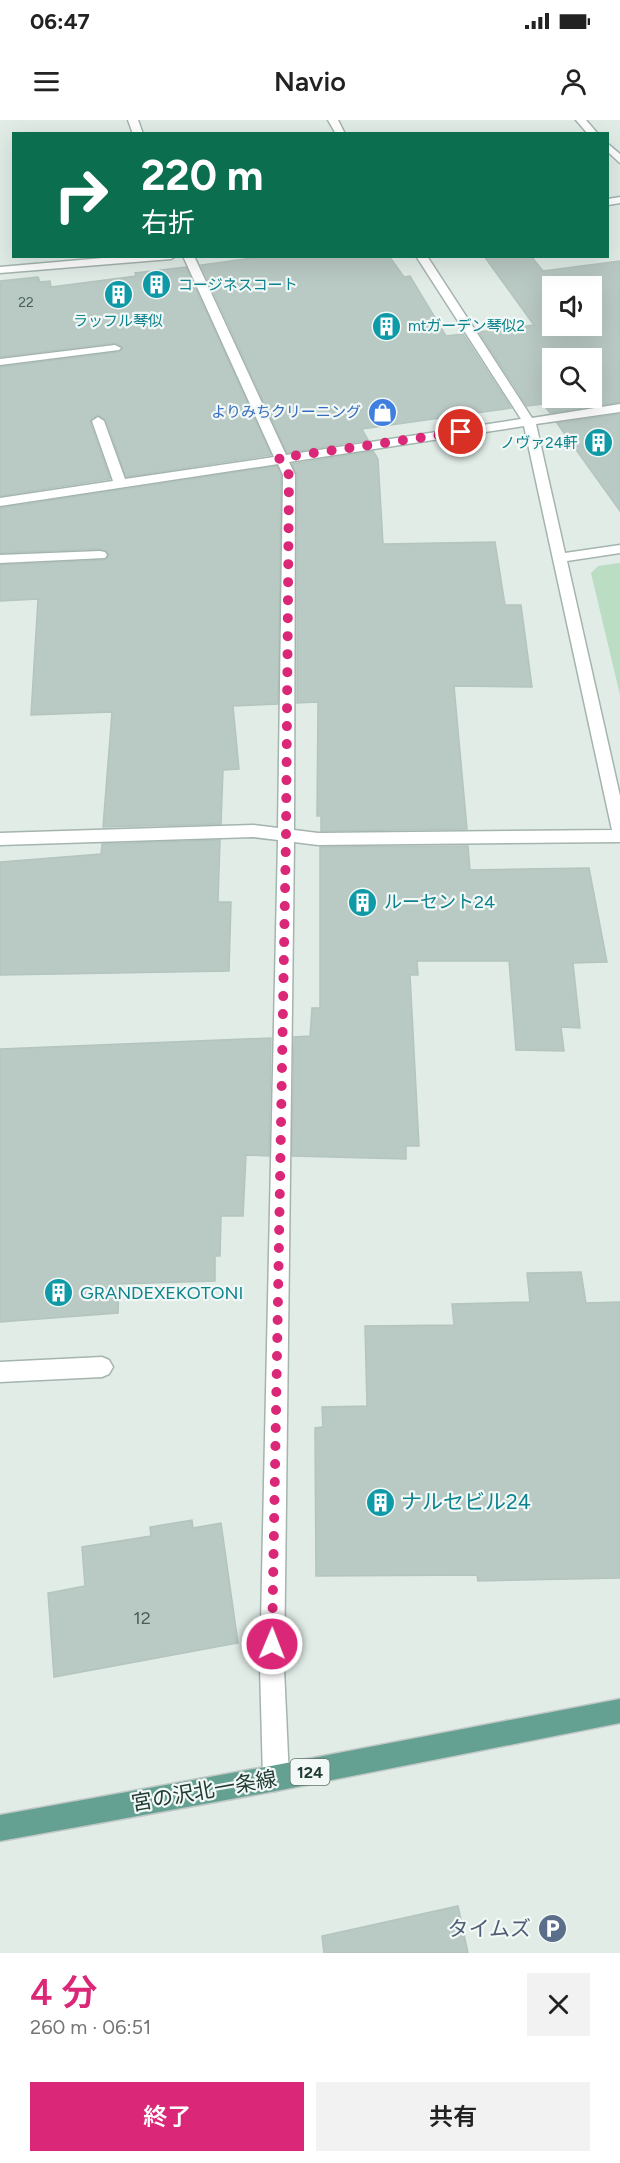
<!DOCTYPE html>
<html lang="ja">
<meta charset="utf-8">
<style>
:root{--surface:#fff;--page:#f2f2f2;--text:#222;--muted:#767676;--accent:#db2777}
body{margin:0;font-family:Figtree,"Noto Sans JP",sans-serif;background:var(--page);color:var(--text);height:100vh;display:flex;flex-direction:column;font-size:22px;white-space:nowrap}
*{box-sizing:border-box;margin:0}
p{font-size:20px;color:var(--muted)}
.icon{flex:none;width:33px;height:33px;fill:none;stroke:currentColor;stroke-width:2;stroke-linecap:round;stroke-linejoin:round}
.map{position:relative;height:1833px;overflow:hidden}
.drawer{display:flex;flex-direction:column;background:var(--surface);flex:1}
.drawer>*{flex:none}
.hud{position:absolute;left:12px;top:12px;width:597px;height:126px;border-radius:0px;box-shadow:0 6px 24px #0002;background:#0b6e4f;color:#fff;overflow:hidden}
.tools{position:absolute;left:542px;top:156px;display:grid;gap:12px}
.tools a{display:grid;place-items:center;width:60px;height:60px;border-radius:0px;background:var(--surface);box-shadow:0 6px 24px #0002;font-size:30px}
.pin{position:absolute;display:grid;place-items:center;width:51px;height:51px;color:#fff;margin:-26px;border:3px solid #fff;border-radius:50%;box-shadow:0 2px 6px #0007}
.me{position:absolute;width:66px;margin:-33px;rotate:1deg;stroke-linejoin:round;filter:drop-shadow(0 0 4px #0008)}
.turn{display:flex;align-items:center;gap:21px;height:126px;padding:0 30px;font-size:27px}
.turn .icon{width:78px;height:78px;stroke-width:2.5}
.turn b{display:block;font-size:42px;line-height:51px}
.round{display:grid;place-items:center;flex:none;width:63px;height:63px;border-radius:0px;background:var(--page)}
.head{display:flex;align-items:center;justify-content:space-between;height:102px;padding:0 30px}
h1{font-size:36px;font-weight:600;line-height:45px;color:var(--accent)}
.action{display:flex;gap:12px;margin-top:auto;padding:12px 30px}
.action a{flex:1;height:69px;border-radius:0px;background:var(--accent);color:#fff;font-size:24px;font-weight:600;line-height:69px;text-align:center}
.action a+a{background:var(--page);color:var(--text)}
.status{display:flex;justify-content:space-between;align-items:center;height:42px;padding:0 30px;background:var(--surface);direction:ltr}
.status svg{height:16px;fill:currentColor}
header{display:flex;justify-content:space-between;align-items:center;height:78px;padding:0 30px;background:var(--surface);font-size:27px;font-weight:600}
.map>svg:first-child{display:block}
.green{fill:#baddc4}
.building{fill:#b9c9c3;stroke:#b3c5be;stroke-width:1.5;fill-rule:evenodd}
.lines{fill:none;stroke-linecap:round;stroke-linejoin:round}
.minor-casing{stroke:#a4b4ae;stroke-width:3}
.major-casing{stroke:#c1c8c6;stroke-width:3}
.minor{fill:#fff;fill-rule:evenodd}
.major{fill:#65a193;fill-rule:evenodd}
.route{stroke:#db2777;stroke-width:10;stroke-dasharray:0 18}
.labels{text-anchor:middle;stroke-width:4.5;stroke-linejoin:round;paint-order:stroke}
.far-number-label{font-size:14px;fill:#475f58}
.far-culture-label{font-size:15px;fill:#0d838f;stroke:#f2f8f5;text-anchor:start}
.far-shop-label{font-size:15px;fill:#366cbe;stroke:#f2f8f5;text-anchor:end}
.shield{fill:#f2f8f5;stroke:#60746f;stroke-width:1.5}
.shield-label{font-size:16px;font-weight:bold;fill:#213c35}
.culture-label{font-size:18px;fill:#0d838f;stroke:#f2f8f5;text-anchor:start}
.near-number-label{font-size:18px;fill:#475f58}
.near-culture-label{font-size:21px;fill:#0d838f;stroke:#f2f8f5;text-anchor:start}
.near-street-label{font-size:21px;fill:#213c35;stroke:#f2f8f5}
.near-service-label{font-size:21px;fill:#4e5e75;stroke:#f2f8f5;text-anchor:end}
</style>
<div class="status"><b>06:47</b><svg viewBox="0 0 49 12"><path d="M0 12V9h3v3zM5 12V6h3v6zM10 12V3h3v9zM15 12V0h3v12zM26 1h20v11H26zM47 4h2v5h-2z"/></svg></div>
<header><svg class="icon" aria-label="menu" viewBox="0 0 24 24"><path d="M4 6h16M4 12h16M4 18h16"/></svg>Navio<svg class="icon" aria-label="person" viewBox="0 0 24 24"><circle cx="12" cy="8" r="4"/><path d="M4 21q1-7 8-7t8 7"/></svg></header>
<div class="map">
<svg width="620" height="1833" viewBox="0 0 620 1833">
<rect width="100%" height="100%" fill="#e1ece7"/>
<!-- green -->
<path class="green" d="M620,443V575L591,453L598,446Z"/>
<!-- building -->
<g class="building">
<path d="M266,136H389L404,157L410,156L446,216L463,214L511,288L362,309L368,320L287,333L201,145Z"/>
<path d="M484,136H531L543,151L620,141V282L550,293L543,284L527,286L479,212L534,205ZM552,166H591V206H552ZM552,238H591V278H552Z"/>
<path d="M186,147L271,335L126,357L106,300L97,295L90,302L110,359L0,376V247L119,232L123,228L115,223L0,237V161L38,157L40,162L50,161L51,167L136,156L135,153Z"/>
<path d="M620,294V391L557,303Z"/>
<path d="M373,331L378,339L383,424L495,422L505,485H521L532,567L454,566L467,709L321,711V696H317L318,582L297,583V355L292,344Z"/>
<path d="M277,346L281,355L278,584L233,586L239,649L223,650L221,704L103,707L112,592L31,595L38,479L0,481V445L105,440L109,434L100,429L0,433V388Z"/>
<path d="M220,720L218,782H231L229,851L0,855V742L101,734L102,724Z"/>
<path d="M468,726L470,750L589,748L607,842L573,843L580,908L561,907L564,931L516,930L509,841H417L418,855H410L419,1026H406V1039L292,1036L294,917L310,916L312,888H320V727Z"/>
<path d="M271,918L269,1036L246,1035L243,1096H221L220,1136H215V1161L119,1164L118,1193L0,1202V929Z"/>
<path d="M581,1152L586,1183L620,1182V1458L478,1461L477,1455L316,1456L315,1308L323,1307L322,1287L367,1286L365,1206L454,1205L452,1184L530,1182L527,1153Z"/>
<path d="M192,1400L193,1408L221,1403L238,1523L54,1557L48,1473L85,1466L82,1427L151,1416L150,1407Z"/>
<path d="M458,1786L468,1833H324L322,1816Z"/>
</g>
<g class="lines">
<defs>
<g id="minor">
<path d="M128,0H138L143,14H133Z"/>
<path d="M328,0H338L345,14H336Z"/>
<path d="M576,0H586L598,14H588Z"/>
<path d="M608,24L620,34V43L608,32Z"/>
<path d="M620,77V83L608,85V79Z"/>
<path d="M126,136H176L171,139L0,153V147Z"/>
<path d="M183,136H194L286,335L521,299L416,136H427L532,298L620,284V292L536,304L565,433L620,425V433L567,441L620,676V722L318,725L294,722L284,1548L289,1658L285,1667L276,1671L267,1667L263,1658L260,1548L278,720L253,717L0,725V713L253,705L278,708L283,355L278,344L0,386V378L113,361L92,301L98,297L104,301L125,359L274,337ZM524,306L612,710L318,713L294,710L295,355L289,342Z"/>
<path d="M115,225L121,228L119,230L0,245V239Z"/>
<path d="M100,431L105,432L107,435L105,438L0,443V435Z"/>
<path d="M102,1237L109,1240L113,1247L109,1254L102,1257L0,1262V1242Z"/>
</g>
<path id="major" d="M620,1579V1603L276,1671L0,1721V1695L276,1645Z"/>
</defs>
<!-- minor casing -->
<use href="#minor" class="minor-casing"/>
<!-- major casing -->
<use href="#major" class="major-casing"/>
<!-- minor -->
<use href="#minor" class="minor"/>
<!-- major -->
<use href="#major" class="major"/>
</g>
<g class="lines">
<!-- route -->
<path class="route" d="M272,1524L286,715L289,355L279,338L461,312"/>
</g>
<!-- icons -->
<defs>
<symbol id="building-disc" viewBox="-11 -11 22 22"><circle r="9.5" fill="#0f9aa8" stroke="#f2f8f5"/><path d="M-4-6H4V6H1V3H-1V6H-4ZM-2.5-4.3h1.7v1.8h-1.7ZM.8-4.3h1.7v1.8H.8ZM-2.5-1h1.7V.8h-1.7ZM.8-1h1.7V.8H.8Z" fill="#fff"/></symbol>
<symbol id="shop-disc" viewBox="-11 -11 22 22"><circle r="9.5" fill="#3f7fe0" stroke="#f2f8f5"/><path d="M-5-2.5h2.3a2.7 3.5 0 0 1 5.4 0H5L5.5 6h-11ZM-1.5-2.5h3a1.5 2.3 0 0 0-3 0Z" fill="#fff"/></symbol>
<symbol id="parking-disc" viewBox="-11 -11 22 22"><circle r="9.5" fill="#5c6f8a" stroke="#f2f8f5"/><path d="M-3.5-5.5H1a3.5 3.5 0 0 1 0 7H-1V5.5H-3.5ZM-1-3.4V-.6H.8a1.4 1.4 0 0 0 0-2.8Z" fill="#fff"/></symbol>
</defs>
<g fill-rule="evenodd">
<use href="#building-disc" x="140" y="148" width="33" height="33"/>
<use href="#building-disc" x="102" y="158" width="33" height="33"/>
<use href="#building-disc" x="370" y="190" width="33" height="33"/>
<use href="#shop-disc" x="366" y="276" width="33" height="33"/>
<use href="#building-disc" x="582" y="306" width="33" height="33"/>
<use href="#building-disc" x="346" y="766" width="33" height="33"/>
<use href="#building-disc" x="42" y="1156" width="33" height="33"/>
<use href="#building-disc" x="364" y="1366" width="33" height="33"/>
<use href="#parking-disc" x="536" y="1792" width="33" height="33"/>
</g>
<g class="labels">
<!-- far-number labels -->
<g class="far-number-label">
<text x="26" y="187">22</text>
</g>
<!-- far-culture labels -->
<g class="far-culture-label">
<text x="178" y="170">コージネスコート</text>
<text x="118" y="206" text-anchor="middle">ラッフル琴似</text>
<text x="408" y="211">mtガーデン琴似2</text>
<text x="578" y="328" text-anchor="end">ノヴァ24軒</text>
</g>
<!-- far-shop labels -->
<g class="far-shop-label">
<text x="361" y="297">よりみちクリーニング</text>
</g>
<!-- shield labels -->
<rect class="shield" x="290.5" y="1639" width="39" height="26" rx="4.5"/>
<g class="shield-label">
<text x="310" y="1658">124</text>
</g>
<!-- culture labels -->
<g class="culture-label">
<text x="384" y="788">ルーセント24</text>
<text x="80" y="1179">GRANDEXEKOTONI</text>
</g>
<!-- near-number labels -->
<g class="near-number-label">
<text x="142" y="1504">12</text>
</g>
<!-- near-culture labels -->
<g class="near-culture-label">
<text x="401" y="1389">ナルセビル24</text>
</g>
<!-- near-street labels -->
<g class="near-street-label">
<text transform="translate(204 1671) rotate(-10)" y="7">宮の沢北一条線</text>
</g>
<!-- near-service labels -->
<g class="near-service-label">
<text x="531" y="1816">タイムズ</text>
</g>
</g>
</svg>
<div class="tools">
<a><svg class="icon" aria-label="sound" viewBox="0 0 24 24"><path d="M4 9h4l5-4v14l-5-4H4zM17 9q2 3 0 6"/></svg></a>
<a><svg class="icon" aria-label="search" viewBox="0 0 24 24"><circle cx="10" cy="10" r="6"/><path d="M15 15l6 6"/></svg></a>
</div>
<div class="pin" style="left:461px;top:312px;background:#d93025"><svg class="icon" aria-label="arrive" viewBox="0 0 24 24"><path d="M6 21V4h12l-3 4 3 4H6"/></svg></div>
<svg class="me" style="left:272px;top:1524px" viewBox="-20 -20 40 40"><circle r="17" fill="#db2777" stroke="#fff" stroke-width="3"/><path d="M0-11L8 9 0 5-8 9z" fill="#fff"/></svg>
<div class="hud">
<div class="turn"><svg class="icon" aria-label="right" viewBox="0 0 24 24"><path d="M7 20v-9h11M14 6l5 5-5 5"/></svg><div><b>220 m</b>右折</div></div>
</div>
</div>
<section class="drawer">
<div class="head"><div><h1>4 分</h1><p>260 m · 06:51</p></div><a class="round"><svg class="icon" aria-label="close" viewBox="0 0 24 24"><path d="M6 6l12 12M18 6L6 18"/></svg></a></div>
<div class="action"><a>終了</a><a>共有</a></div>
</section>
